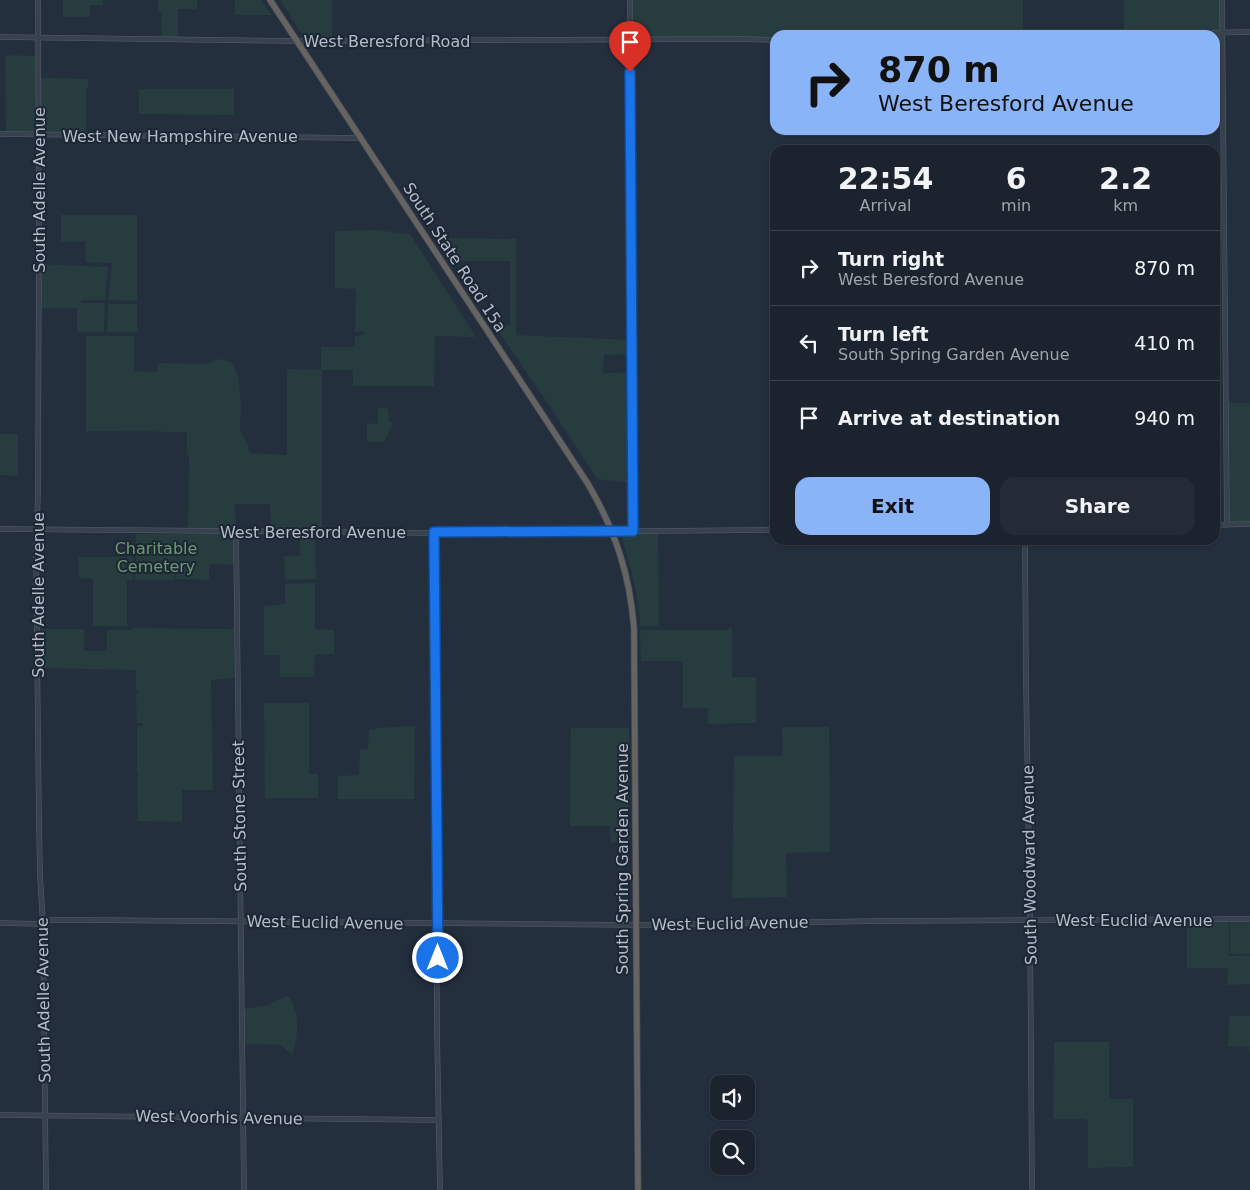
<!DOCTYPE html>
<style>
:root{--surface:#1b232e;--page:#242b36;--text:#f1f3f6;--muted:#a0a4aa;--line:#39404a;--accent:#8ab4f8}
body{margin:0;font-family:"DejaVu Sans",sans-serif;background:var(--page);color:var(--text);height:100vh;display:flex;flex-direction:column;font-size:19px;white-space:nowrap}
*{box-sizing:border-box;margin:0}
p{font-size:16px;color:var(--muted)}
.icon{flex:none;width:28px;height:28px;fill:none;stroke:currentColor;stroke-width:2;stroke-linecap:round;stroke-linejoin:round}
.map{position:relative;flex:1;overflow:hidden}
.details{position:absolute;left:770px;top:145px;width:450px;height:400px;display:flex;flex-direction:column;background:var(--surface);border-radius:15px;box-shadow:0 1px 4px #0004,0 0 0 1px var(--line)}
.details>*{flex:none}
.hud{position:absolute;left:770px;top:30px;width:450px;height:105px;border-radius:15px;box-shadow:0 1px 4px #0004,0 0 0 1px var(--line);background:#8ab4f8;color:#111;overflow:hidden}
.fabs{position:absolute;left:710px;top:1075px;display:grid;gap:10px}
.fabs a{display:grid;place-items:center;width:45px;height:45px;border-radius:10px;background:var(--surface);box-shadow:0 1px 4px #0004,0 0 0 1px var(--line);font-size:25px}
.pin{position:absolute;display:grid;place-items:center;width:42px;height:42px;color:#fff;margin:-51px -21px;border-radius:50% 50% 50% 0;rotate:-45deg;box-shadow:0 0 5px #0007}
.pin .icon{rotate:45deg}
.me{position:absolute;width:55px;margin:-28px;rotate:0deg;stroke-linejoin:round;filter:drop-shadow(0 0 4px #0008)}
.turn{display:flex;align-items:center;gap:18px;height:105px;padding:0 25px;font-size:22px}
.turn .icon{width:65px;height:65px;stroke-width:2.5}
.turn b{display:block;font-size:35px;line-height:42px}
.eta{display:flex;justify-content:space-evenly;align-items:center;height:85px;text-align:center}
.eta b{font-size:30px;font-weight:700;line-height:35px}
.primary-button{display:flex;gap:10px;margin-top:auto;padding:10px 25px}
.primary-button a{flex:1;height:58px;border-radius:15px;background:var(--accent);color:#111;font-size:20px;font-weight:700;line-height:58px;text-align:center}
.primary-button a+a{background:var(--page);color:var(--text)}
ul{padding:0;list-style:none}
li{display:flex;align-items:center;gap:15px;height:75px;padding:0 25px;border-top:1px solid var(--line)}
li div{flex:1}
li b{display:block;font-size:19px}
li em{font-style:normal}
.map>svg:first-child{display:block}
.green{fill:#263c3f}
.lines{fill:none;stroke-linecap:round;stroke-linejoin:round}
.tertiary-casing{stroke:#565f6c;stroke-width:5.5}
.trunk-casing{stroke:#434c59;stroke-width:7}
.tertiary{stroke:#38414e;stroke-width:4.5}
.trunk{stroke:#656462;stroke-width:5.5}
.route-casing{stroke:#114b97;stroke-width:12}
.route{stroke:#1a73e8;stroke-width:9}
.labels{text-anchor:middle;stroke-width:4;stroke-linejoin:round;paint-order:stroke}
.street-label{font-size:16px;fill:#b4bcc9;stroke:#1d2633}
.park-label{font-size:16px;fill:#6b9a76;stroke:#1d2633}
</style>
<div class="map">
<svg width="1250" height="1190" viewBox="0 0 1250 1190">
<rect width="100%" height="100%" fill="#242f3e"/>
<!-- green -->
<g class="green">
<path d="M63,0H103V5H90V17H63Z"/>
<path d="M158,0H197V9H178V37H162L161,12H158Z"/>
<path d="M235,0H261L272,15H235Z"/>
<path d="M280,0H332V39H305Z"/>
<path d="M632,0H1023V35H775V38H632Z"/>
<path d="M1124,0H1220V30L1124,32Z"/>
<path d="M5,55L37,56L38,133L6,132Z"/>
<path d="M40,78L88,79V87H86V134L41,133Z"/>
<path d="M139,89H234V115L139,114Z"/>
<path d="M61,215H137V301L108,300L112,263L86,262L85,241L61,242Z"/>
<path d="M375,230L410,234L476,337L435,336L434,386H353V370H322V530H271L270,504H235L236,530H188L189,456L187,455V432L86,431V336H134V371L157,372L158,363L206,364L221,359L231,362L238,376L241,402L240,430L247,443L250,453L287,455V369L321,370V347H355V336L364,335V331L355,332L356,289L335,288V231Z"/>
<path d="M436,238L516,239V335L631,340V354L604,355L603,373L631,372V483L597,479L549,405L494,325H510V261H456Z"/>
<path d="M41,264L108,267L105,300H81V303H105L104,332H77V308H40Z"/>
<path d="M108,304H137V330L138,332H107Z"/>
<path d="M1228,403H1250V522H1230Z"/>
<path d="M378,408L388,409L389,422L393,423L384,442H367V424L378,423Z"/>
<path d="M0,434H18V476L0,475Z"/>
<path d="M179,533L235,534V565L209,564V580L176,579Z"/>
<path d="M620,533H658L659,626H640C639,595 630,563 620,533Z"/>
<path d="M136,534H179L175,580H135Z"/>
<path d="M300,534H315L316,579L285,580L284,556H300Z"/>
<path d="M78,557H134L133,579L127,580V626H93V579L79,578Z"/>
<path d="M315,583V629L334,630V654L315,655L314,677H280V655H264V606L285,604V584Z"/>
<path d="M732,627V677H756V723L708,724V708H683V661H641L640,630H725Z"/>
<path d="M133,628L235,629L236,678L211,680L213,790H182V822L138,821L137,777H139V774H137V726H143V723H137L136,693H138V690L136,689V670L39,668V629H84V651H107V630H129Z"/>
<path d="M264,703H309V774H318V798H265Z"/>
<path d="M415,726L414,799H338V776L359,775L360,750L368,749L369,730H376V728Z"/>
<path d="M782,727H829L830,852L786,853L787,897L732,898L734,756H783Z"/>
<path d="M571,728H629L630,842L611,843L610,826H570Z"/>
<path d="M1229,921V954L1230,956L1250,955V984L1227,985L1228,968H1187V922Z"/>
<rect x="1230" y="922" width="20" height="32"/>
<path d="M287,996C300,1005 299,1041 292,1055L281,1045L252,1044L244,1045V1009L265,1006Z"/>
<path d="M1230,1016H1250V1056L1249,1046L1228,1047L1229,1019Z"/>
<path d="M1054,1042H1109V1099H1133V1167L1088,1168V1122L1085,1119H1053Z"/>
</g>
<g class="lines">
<defs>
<g id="tertiary">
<path d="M38,0L39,234L38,492L36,554L39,823L40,875L43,924L46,1190"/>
<path d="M630,0L633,531"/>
<path d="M1222,0L1227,524"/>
<path d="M1092,35L1250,32"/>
<path d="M0,37L297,41L743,39L775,40"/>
<path d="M0,134L360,138"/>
<path d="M1215,525L1250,524"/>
<path d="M0,529L434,533L775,530"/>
<path d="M236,532L244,1190"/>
<path d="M434,533L437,1032L440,1190"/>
<path d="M1025,540L1026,680L1030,921L1032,1190"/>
<path d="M0,923L43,924L48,920H87L636,925L881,921L1250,919"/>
<path d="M0,1115L439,1120"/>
</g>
<path id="trunk" d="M270,0L588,484C615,530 630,575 634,628L638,1190"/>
</defs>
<!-- tertiary casing -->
<use href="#tertiary" class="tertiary-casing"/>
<!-- trunk casing -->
<use href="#trunk" class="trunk-casing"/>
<!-- tertiary -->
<use href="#tertiary" class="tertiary"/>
<!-- trunk -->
<use href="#trunk" class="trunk"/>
</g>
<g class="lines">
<defs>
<path id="route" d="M438,958L434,532L633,531L630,72"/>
</defs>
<!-- route casing -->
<use href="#route" class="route-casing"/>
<!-- route -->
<use href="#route" class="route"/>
</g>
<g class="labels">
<!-- street labels -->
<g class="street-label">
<text x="387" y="47">West Beresford Road</text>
<text x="180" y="142">West New Hampshire Avenue</text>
<text transform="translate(39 190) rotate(-90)" y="6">South Adelle Avenue</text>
<text transform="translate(455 257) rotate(57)" y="6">South State Road 15a</text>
<text x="313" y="538">West Beresford Avenue</text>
<text transform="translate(38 595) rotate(-90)" y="6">South Adelle Avenue</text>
<text transform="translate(239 816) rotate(-91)" y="6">South Stone Street</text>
<text transform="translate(622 859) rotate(-90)" y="6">South Spring Garden Avenue</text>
<text transform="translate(1029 865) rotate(-91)" y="6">South Woodward Avenue</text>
<text x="1134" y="926">West Euclid Avenue</text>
<text transform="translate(325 922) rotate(1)" y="6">West Euclid Avenue</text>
<text transform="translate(730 923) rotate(-1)" y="6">West Euclid Avenue</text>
<text transform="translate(43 1000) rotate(-91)" y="6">South Adelle Avenue</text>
<text transform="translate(219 1117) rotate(1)" y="6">West Voorhis Avenue</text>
</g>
<!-- park labels -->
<g class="park-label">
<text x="156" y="554">Charitable<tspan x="156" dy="18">Cemetery</tspan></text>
</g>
</g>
</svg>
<div class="fabs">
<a><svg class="icon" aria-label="sound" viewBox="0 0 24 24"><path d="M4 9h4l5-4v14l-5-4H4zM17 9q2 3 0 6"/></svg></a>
<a><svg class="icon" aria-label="search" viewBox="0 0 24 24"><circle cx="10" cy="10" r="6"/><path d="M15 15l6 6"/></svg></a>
</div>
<div class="pin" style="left:630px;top:72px;background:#d93025"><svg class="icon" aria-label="arrive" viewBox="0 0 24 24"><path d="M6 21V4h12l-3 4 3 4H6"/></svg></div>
<svg class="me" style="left:438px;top:958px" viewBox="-20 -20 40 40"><circle r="17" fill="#1a73e8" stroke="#fff" stroke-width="3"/><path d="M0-11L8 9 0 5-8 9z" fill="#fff"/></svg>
<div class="hud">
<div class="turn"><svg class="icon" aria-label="right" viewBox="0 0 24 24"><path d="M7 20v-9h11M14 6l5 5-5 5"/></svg><div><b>870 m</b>West Beresford Avenue</div></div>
</div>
<section class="details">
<div class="eta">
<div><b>22:54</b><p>Arrival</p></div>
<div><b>6</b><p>min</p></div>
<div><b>2.2</b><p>km</p></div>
</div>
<ul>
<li><svg class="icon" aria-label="right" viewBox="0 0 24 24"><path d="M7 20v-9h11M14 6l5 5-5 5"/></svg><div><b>Turn right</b><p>West Beresford Avenue</p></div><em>870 m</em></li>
<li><svg class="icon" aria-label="left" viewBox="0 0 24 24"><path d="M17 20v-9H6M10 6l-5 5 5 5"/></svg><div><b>Turn left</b><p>South Spring Garden Avenue</p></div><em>410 m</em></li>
<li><svg class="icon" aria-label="arrive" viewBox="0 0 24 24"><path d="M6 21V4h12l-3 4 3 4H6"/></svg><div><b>Arrive at destination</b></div><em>940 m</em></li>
</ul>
<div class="primary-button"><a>Exit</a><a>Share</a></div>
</section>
</div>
